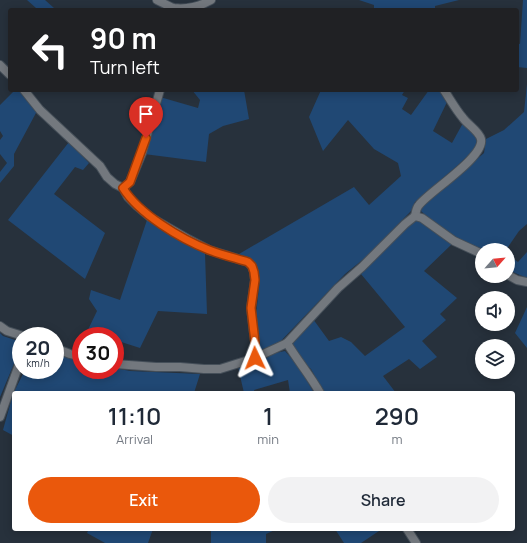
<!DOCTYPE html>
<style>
:root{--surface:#fff;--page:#f2f2f3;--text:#1f2937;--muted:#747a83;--accent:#ea580c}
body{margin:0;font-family:Manrope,sans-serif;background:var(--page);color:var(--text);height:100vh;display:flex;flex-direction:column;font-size:15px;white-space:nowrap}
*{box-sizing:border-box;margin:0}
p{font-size:13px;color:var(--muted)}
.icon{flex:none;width:22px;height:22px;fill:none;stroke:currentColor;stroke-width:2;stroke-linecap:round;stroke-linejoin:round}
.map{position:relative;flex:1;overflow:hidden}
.drawer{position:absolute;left:12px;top:391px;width:503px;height:140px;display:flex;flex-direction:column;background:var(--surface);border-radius:4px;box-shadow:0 2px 10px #0003}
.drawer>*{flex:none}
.banner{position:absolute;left:8px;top:8px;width:511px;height:84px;border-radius:4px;box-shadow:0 2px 10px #0003;background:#202124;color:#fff;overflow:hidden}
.needle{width:26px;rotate:63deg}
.controls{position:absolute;left:475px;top:243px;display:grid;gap:8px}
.controls a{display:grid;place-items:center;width:40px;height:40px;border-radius:50%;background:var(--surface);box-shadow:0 2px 10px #0003;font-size:20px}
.speed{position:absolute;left:12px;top:327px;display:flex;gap:8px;font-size:20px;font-weight:700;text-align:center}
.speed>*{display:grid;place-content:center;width:52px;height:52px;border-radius:50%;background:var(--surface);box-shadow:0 2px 10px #0003;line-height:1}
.speed small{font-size:10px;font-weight:400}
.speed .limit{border:6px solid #d22;background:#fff;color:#111}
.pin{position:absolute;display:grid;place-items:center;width:34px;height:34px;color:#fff;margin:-41px -17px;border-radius:50% 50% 50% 0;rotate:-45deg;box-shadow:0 0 4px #0007}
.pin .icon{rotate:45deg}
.me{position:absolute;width:44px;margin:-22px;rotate:358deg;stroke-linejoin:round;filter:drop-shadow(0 0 3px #0008)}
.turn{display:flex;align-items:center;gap:14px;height:84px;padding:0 16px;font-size:18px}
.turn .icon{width:52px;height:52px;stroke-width:2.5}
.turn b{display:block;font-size:28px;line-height:34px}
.eta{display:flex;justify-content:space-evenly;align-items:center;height:68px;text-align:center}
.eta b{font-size:24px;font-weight:600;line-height:28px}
.primary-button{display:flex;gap:8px;margin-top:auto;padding:8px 16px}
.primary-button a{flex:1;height:46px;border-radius:24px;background:var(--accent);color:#fff;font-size:16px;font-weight:600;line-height:46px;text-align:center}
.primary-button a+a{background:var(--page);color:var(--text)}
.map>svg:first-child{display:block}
.green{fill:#204874}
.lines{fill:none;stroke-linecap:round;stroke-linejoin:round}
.minor-casing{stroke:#454f59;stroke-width:10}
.minor{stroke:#73787e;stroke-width:8}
.route-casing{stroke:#983908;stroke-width:10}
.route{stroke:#ea580c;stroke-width:7}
</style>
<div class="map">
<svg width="527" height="543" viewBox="0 0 527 543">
<rect width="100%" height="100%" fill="#27313c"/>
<!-- green -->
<g class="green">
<path d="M27,0H45L54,8L53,10H35L36,8Z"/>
<path d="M359,0H459L435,6V10H374V5Z"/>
<path d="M523,0H527V68L517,67V43L520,44Z"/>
<path d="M527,84V224L519,231L506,250C498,250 488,252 481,250C461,244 436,225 421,211L423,206L484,153L486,139L504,130L524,112Z"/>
<path d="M15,90H19L37,111L14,154V166L0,183V172L7,163L0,154V140L3,136L0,131V105Z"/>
<path d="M192,90H244L249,119L223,126L209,134L206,162L144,154L160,97L198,108L200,100Z"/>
<path d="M321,90H405L402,95L408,98L402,109L411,115L429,90H439L447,102L433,131L452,143L463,123C472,131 478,134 477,147L458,165L415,202L411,211L366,257L345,274L277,345L257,354L255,325L260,278L257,267L252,259L239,254L354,187L369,205L401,176L398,163L374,149L348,120L323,151L309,117Z"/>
<path d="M69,142L89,163L83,170L75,167L54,194L105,233L85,279L8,220Z"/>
<path d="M147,220L205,253L207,314L158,311L140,348L115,340V336H85L97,311L89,299L91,290L120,300Z"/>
<path d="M415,220L424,223L452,244L424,271L457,298L440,314L446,320L422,341L437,357L420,369L409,359L383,376L396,393H324L311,369L300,359L290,343L313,319L329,341L341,337L351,342L365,356L405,327L361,274L392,241Z"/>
<path d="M527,252V278L508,270V255L518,262Z"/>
<path d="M527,307V348L515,333Z"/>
<path d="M0,333L3,336L21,342V347L0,397Z"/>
<path d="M285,351L299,367L314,393H290L288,380L254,390L255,393H244L238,367L270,354Z"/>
<path d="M55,352L81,361V370H115V368L130,371L200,374L194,393H14V436L3,430L13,394L25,370H55Z"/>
<path d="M89,529H153L148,543H105L87,533Z"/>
<path d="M211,529H277L266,534V543H211Z"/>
<path d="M335,529H382L361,543H344Z"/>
</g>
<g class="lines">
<defs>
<g id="minor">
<path d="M157,0C162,2 169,7 174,8C186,10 201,6 211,0"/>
<path d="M0,65L10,75"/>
<path d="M24,90L40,110L100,166L107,177L115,184L123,188L128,197L137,206L150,217L188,239L209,250L248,262L252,266L254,272L255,280L251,308L255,342V358"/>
<path d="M123,188L130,182L142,153L160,90"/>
<path d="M415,216C416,212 416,208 419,205C430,191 485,157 481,139C479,131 468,125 463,118C456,110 450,99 444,90"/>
<path d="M508,275L517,280L527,282"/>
<path d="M0,326L7,331L23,336"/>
<path d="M287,343C297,360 310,375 320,393"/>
<path d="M55,348L70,354L81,357"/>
<path d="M115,364L156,367H180L204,369H220L255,358L287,343L338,288L362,267L405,224L415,216L422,218L454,241L482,254"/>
<path d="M0,417L21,359"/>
<path d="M407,529L416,543"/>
</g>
</defs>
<!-- minor casing -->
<use href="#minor" class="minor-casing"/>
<!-- minor -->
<use href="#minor" class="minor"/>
</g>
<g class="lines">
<defs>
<path id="route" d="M146,138L130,182L123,188C139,214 181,239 209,250C222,255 235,258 248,262L252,266L254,272L255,280L251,308L255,342V358"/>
</defs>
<!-- route casing -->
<use href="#route" class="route-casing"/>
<!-- route -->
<use href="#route" class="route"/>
</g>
</svg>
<div class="controls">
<a><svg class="needle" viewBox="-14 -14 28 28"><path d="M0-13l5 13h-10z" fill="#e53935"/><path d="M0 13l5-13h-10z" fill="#747a83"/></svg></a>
<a><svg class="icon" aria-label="sound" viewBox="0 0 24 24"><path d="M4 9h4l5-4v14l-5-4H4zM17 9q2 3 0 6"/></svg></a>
<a><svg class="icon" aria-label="layers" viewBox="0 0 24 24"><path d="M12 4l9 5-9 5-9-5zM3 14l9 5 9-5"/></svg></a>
</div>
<div class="speed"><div>20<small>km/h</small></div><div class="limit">30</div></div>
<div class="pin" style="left:146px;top:138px;background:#d93025"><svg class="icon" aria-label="arrive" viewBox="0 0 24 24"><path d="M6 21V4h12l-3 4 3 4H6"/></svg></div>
<svg class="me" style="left:255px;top:358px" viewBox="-20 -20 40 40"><path d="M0-17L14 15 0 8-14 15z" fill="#ea580c" stroke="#fff" stroke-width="4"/></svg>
<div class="banner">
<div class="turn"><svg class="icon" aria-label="left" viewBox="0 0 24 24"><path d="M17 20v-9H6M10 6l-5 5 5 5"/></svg><div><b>90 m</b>Turn left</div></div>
</div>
<section class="drawer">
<div class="eta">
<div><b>11:10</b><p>Arrival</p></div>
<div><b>1</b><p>min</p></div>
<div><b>290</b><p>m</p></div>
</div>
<div class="primary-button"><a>Exit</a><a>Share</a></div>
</section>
</div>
